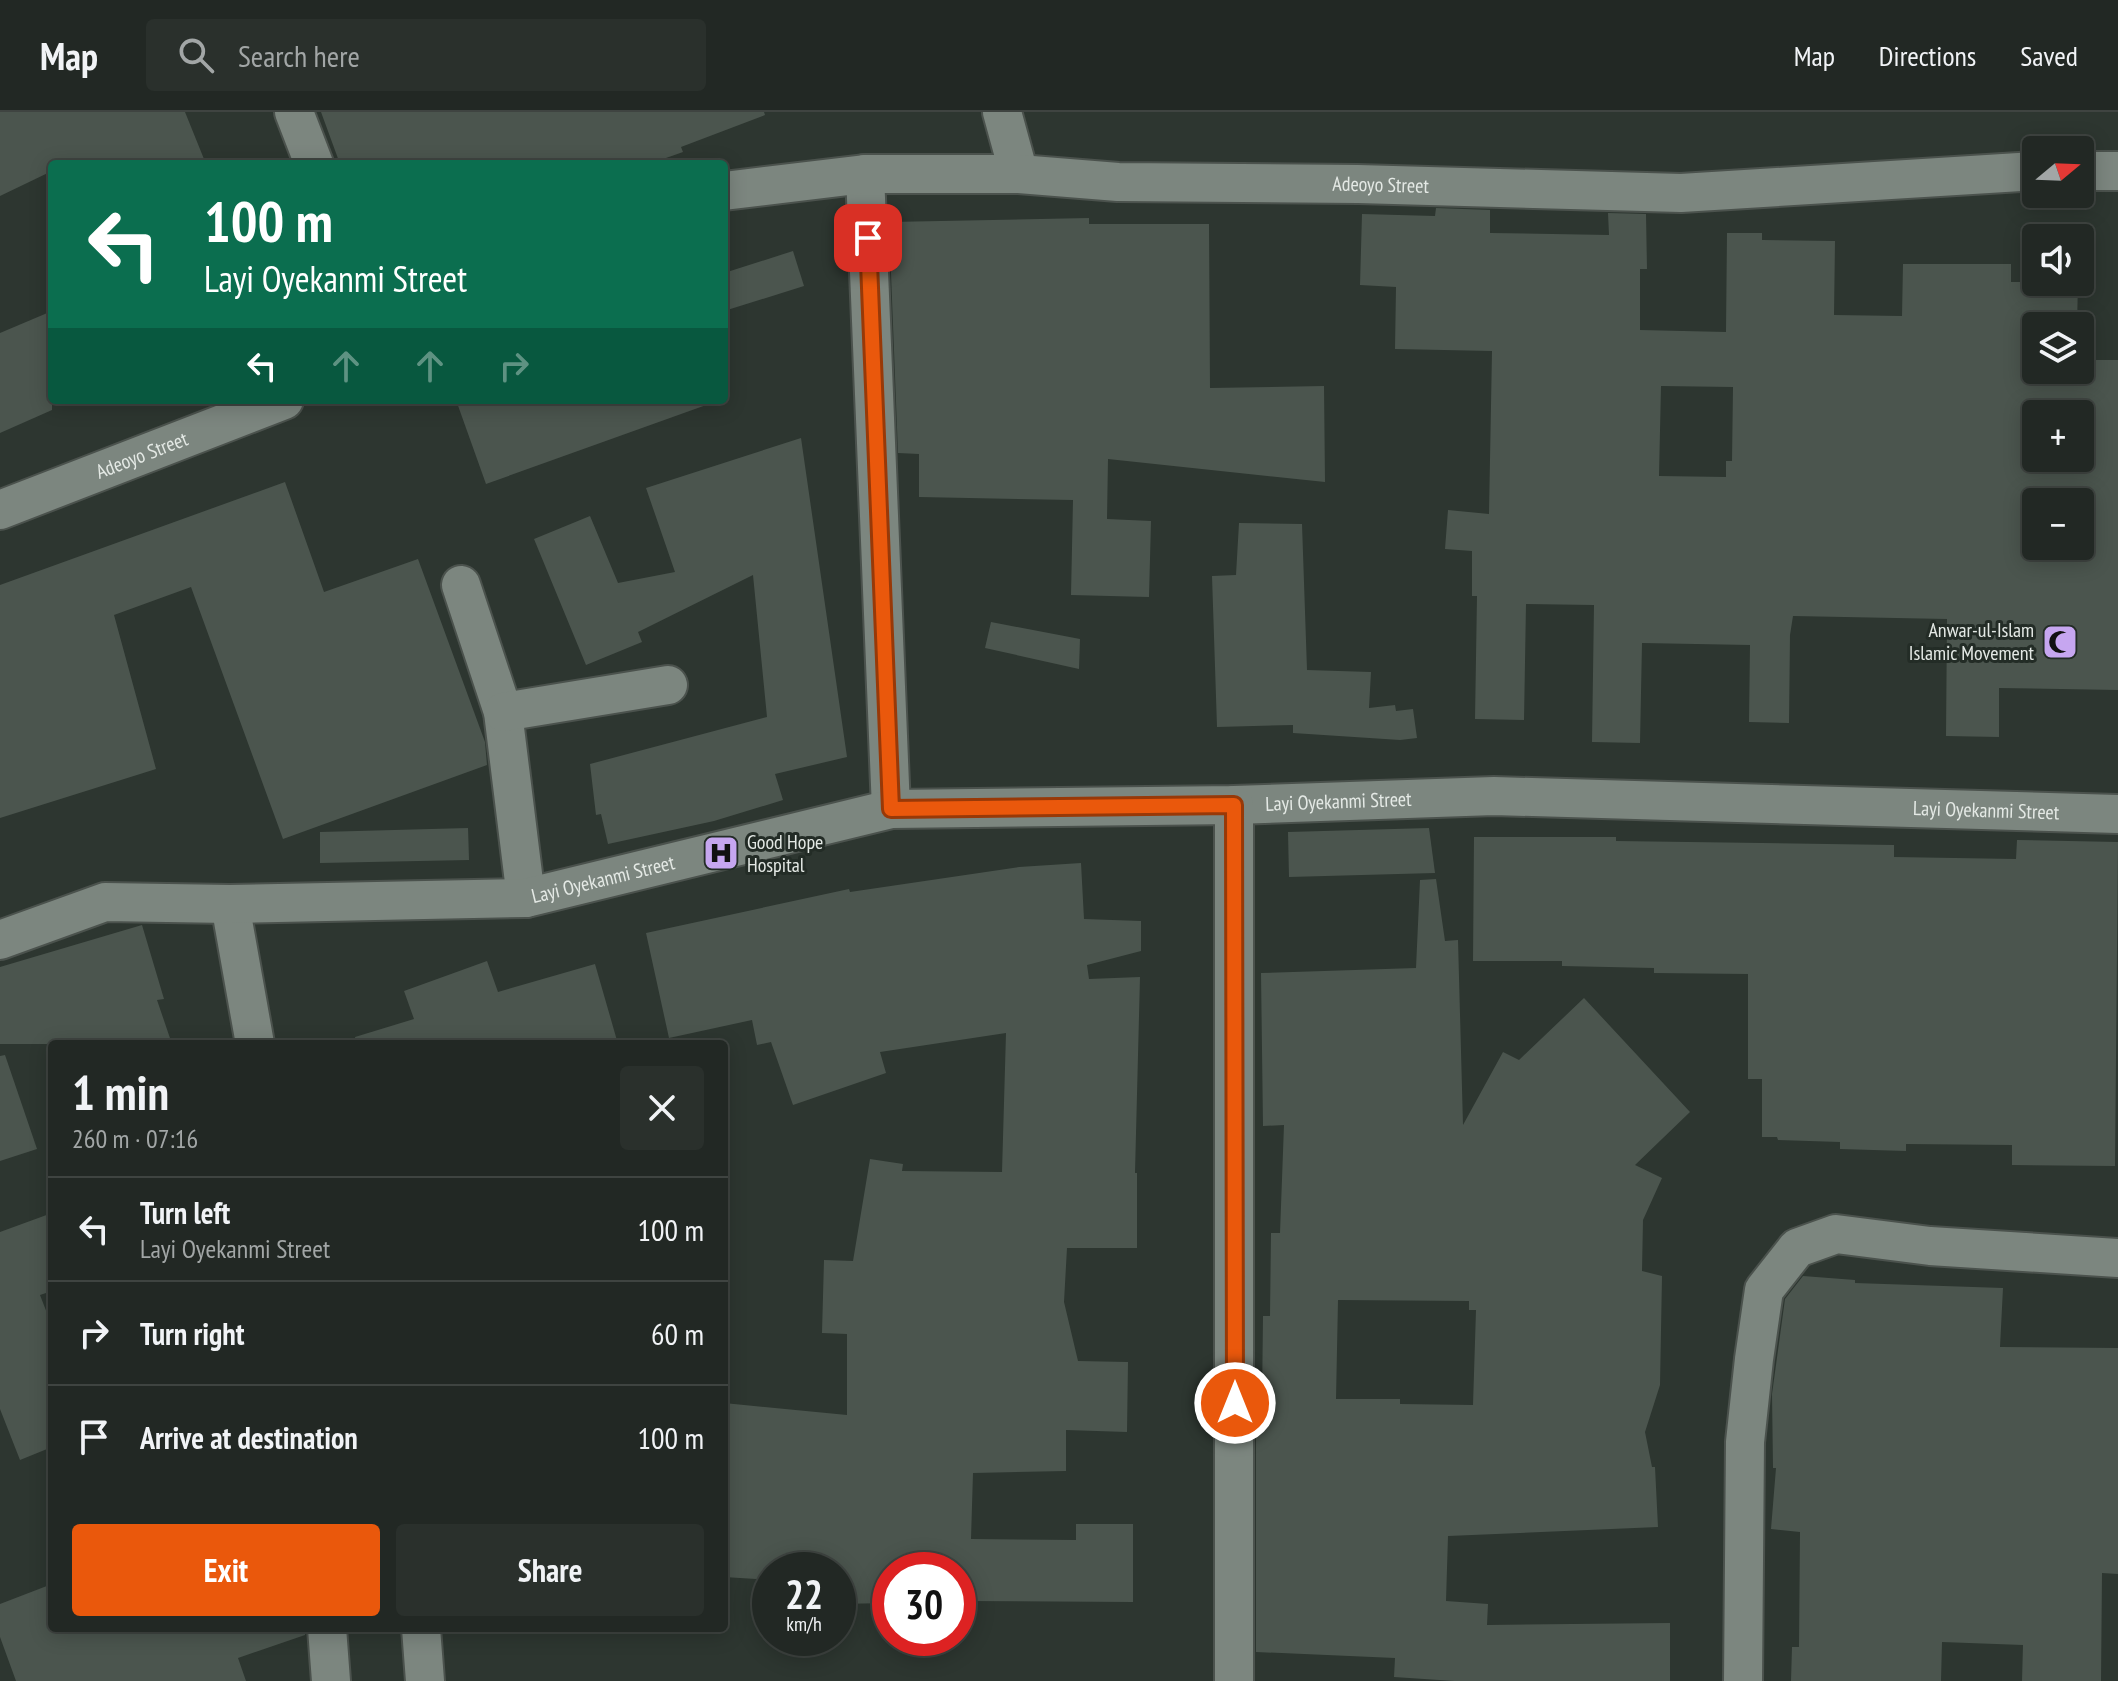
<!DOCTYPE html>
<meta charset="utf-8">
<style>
:root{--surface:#222824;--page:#2a302c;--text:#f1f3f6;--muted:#a2a6a6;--line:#3f4441;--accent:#ea580c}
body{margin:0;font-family:"PT Sans Narrow",sans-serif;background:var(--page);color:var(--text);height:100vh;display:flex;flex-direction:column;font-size:30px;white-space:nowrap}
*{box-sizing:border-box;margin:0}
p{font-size:26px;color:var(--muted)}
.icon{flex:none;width:44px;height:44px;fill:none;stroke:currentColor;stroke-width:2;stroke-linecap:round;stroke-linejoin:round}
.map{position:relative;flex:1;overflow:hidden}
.side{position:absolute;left:48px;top:928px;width:680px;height:592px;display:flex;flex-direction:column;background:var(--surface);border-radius:8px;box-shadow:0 4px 20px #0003,0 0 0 2px var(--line)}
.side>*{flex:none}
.guide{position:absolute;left:48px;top:48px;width:680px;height:244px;border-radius:8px;box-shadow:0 4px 20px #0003,0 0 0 2px var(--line);background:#0b6e4f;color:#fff;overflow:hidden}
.needle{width:52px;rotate:71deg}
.fabs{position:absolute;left:2022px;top:24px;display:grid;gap:16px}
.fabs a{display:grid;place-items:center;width:72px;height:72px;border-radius:8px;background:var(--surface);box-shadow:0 4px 20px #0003,0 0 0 2px var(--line);font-size:40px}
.speed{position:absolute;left:752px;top:1440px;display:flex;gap:16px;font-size:40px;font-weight:700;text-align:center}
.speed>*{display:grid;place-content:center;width:104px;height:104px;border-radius:50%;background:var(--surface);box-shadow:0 4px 20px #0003,0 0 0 2px var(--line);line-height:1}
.speed small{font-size:20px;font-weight:400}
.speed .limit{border:12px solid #d22;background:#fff;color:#111}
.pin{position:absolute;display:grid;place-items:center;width:68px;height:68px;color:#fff;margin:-34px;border-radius:16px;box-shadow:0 4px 12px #0006}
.me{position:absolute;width:88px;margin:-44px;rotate:0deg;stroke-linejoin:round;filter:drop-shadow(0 0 6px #0008)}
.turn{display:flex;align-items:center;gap:28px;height:168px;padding:0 24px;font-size:36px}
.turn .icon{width:104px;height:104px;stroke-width:2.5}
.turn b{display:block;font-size:56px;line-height:68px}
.lanes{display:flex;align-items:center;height:76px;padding:0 24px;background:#0003;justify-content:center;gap:40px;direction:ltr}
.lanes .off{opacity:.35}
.round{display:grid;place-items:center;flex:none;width:84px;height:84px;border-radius:8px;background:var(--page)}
.overview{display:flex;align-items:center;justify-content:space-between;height:136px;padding:0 24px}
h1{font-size:48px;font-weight:700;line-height:60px}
.cta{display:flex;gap:16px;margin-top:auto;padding:16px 24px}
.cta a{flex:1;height:92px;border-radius:8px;background:var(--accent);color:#fff;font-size:32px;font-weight:700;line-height:92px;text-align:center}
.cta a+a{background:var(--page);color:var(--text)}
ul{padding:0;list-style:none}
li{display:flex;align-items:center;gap:24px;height:104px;padding:0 24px;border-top:2px solid var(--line)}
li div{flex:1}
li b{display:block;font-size:30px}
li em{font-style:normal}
header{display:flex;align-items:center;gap:48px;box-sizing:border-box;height:112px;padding:0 40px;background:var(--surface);border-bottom:2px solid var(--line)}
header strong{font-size:38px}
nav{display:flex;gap:44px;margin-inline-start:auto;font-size:28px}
.search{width:560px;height:72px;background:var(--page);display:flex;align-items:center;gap:20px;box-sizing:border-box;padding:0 28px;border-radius:8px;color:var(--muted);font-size:30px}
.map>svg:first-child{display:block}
.building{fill:#4b554e;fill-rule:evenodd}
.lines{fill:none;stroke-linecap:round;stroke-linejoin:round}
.minor-casing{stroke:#4b524d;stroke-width:42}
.minor{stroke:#7c867f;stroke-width:38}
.route-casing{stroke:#983908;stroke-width:20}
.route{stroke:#ea580c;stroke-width:14}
.labels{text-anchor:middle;stroke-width:6;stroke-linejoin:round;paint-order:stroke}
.street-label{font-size:20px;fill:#e4e9e5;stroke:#232c26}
.poi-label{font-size:20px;fill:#e4e9e5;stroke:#232c26;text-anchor:end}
</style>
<header>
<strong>Map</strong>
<div class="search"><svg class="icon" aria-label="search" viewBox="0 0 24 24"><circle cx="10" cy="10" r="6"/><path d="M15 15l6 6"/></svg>Search here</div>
<nav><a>Map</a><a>Directions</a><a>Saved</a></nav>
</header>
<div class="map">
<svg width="2118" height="1569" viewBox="0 0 2118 1569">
<rect width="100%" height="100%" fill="#2d3630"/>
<!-- building -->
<g class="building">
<path d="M0,0H185L206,52H52V59L0,84Z"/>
<path d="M321,0H764L765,3L681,35L683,40L649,52H340Z"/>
<path d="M1436,96L1490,98V121L1609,123L1608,101L1646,102L1647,157H1640V218L1726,220L1727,121H1762V128L1835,129L1834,203L1902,204L1903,152H2011V170H2078L2077,214H2036V258H2080V248H2118V578L1999,576V625L1946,624L1947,507L1793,504L1790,523L1789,611L1749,610L1750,533L1642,531L1640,631L1592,630L1594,493L1526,492L1524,608L1475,607L1477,484H1472V439L1445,437L1448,398L1489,402L1492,239L1395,237L1396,175L1360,173L1362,102L1435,104ZM1661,274L1733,275L1732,349H1726V365L1659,364ZM2036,302H2080V346H2036ZM2036,390H2080V434H2036Z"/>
<path d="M1089,106V112H1209L1210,276L1324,274L1325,370L1108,347L1107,407L1151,409L1149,485L1071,483L1073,388L919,385V342L898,341L889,110Z"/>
<path d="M793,139L804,174L724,199V161Z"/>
<path d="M52,199V298L0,321V221Z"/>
<path d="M456,288H708L709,292L486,372Z"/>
<path d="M801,326L847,645L775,662L783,688L714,709L608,732L601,702L596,703L590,652L767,605L753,463L638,520L642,530L586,553L534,427L590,404L618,471L675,460L646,376Z"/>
<path d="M285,370L324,480L418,447L485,630L487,653L283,727L191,475L114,503L156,657L0,706V473Z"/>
<path d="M1239,411L1302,412L1307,558L1371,560L1369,596L1395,593L1396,599L1413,597L1417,626L1400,628L1293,621V613L1217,615L1212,464L1236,463Z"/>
<path d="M991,510L1080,527L1079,557L985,536Z"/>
<path d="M468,716L469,748L320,751V720Z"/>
<path d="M1429,716L1435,761L1289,765L1288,720Z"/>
<path d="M1474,725H1616V729L1894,733V745L2016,747L2017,728L2118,730L2115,1054L2012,1053V1033L1906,1032V1039L1840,1037V1030L1778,1028L1777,1025H1762V967H1748V862L1654,861V856L1562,854V849H1473Z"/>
<path d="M1081,751L1084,807L1141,809V839L1087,853L1089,867L1140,865L1135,1061H1137V1136H1067L1064,1190L1078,1249L1128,1250L1127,1320L1066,1318V1359L973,1361L971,1427L1076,1428V1412H1133V1490L958,1489V1458H890V1491L838,1492V1458H770V1468L724,1465V1291L847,1303V1222L822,1221L824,1148L853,1149L870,1047L903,1052L902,1059L1002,1060L1006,921L880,940L886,961L793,993L771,930L757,933L752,908L669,926L646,821L849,777L850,780L1019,755Z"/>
<path d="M1436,767L1445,829L1458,828L1463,1013L1503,940L1519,948L1584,886L1690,1000L1635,1053L1662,1066L1643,1108L1642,1159L1662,1164L1660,1273L1645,1320L1652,1355H1655L1658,1415L1448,1424L1446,1489L1488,1492L1487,1513L1670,1511V1569H1454L1394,1565L1395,1546L1256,1540V1288H1262L1263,1204H1270L1271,1121H1280L1284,1013L1263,1014L1261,861L1416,856L1420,768ZM1338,1188L1469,1189V1198H1476L1473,1293L1400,1292V1287H1336Z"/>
<path d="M142,813L164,887L157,888L172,932H0V855Z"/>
<path d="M487,849L498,880L595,852L618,932H356L355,925L414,907L404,879Z"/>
<path d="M5,943L37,1037L0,1049V944Z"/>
<path d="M52,1101V1179L40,1183L52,1214V1335L20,1348L0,1297V1120Z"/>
<path d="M1803,1164L1855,1168V1171L2003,1176L2000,1235L2118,1236V1462L2102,1461L2101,1569H2022L2023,1533L1942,1530L1941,1569H1791L1792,1535H1799L1800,1420L1771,1417L1776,1356H1773L1772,1282L1785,1187Z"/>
<path d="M52,1472V1516H305V1523L238,1546L246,1569H16L0,1525V1492Z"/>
</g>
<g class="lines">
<defs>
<g id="minor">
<path d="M294,0L314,52"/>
<path d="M1002,0L1019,62"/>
<path d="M2080,59H2118"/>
<path d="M865,62L891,697"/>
<path id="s1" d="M724,79L865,62H1019L1118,70L1358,72L1681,81L2036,59"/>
<path id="s2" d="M0,398L284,288"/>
<path d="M461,473L503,600L526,786"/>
<path d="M503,600L668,573"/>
<path d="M230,792L255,932"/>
<path id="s3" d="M0,828L105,790L230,792L526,786L891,697L1234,693L1494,684L2118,702"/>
<path d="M327,1516L331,1569"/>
<path d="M421,1516L425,1569"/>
<path d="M1234,1569V693"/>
<path d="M1743,1569L1745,1330L1754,1247L1764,1178L1797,1136L1836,1122L1930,1134L2118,1146"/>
</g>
</defs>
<!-- minor casing -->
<use href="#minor" class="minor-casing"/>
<!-- minor -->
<use href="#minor" class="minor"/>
</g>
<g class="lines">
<defs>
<path id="route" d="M868,126L891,697L1234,693L1235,1291"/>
</defs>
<!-- route casing -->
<use href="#route" class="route-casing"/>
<!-- route -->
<use href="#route" class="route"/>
</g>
<!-- icons -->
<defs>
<symbol id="mosque-square" viewBox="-11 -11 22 22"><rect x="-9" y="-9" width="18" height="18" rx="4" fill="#c6a6f0" stroke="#232c26"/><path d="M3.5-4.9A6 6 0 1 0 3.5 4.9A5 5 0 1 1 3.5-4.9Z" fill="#111"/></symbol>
<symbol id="hospital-square" viewBox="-11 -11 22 22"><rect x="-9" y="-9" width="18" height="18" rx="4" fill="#c6a6f0" stroke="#232c26"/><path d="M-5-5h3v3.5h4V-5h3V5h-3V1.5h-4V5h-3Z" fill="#111"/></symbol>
</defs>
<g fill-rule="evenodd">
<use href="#mosque-square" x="2040" y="510" width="40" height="40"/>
<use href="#hospital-square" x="701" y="721" width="40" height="40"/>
</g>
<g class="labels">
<!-- street labels -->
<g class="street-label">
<text dy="7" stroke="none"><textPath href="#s1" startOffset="658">Adeoyo Street</textPath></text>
<text dy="7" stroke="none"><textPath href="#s2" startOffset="152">Adeoyo Street</textPath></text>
<text dy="7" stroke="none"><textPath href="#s3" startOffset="1356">Layi Oyekanmi Street</textPath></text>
<text dy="7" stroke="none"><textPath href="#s3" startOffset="2004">Layi Oyekanmi Street</textPath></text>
<text dy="7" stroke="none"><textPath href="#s3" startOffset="612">Layi Oyekanmi Street</textPath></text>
</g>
<!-- poi labels -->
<g class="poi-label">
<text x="2034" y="525">Anwar-ul-Islam<tspan x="2034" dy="23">Islamic Movement</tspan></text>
<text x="747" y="737" text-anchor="start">Good Hope<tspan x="747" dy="23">Hospital</tspan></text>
</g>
</g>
</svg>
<div class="fabs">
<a><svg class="needle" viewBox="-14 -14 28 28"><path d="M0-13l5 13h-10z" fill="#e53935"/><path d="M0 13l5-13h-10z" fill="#a2a6a6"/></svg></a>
<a><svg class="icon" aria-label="sound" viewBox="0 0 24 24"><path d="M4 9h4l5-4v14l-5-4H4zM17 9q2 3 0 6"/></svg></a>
<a><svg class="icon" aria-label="layers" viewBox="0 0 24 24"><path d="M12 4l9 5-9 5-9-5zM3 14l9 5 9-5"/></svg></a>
<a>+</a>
<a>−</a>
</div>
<div class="speed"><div>22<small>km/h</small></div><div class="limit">30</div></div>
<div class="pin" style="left:868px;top:126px;background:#d93025"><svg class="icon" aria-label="arrive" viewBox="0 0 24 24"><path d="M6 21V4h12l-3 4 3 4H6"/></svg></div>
<svg class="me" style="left:1235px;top:1291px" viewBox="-20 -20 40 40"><circle r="17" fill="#ea580c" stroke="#fff" stroke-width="3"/><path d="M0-11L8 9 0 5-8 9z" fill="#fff"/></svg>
<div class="guide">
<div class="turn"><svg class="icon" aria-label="left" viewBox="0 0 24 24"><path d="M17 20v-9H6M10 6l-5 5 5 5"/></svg><div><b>100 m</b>Layi Oyekanmi Street</div></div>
<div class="lanes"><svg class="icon" aria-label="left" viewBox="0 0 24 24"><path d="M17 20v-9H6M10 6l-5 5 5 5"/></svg><svg class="icon off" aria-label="ahead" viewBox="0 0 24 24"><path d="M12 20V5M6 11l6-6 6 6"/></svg><svg class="icon off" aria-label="ahead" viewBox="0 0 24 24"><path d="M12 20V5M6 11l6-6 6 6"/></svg><svg class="icon off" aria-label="right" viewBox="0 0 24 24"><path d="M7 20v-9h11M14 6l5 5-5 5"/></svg></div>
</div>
<section class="side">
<div class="overview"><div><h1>1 min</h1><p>260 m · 07:16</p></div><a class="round"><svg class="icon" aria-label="close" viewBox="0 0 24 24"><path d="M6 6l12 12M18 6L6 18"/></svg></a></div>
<ul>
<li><svg class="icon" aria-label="left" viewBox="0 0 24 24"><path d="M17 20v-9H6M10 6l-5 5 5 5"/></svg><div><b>Turn left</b><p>Layi Oyekanmi Street</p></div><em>100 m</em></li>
<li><svg class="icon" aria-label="right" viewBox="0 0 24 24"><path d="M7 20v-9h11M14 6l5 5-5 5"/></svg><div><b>Turn right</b></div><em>60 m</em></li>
<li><svg class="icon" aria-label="arrive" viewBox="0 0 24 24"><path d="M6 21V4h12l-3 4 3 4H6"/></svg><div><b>Arrive at destination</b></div><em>100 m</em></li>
</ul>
<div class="cta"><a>Exit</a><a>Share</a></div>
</section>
</div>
